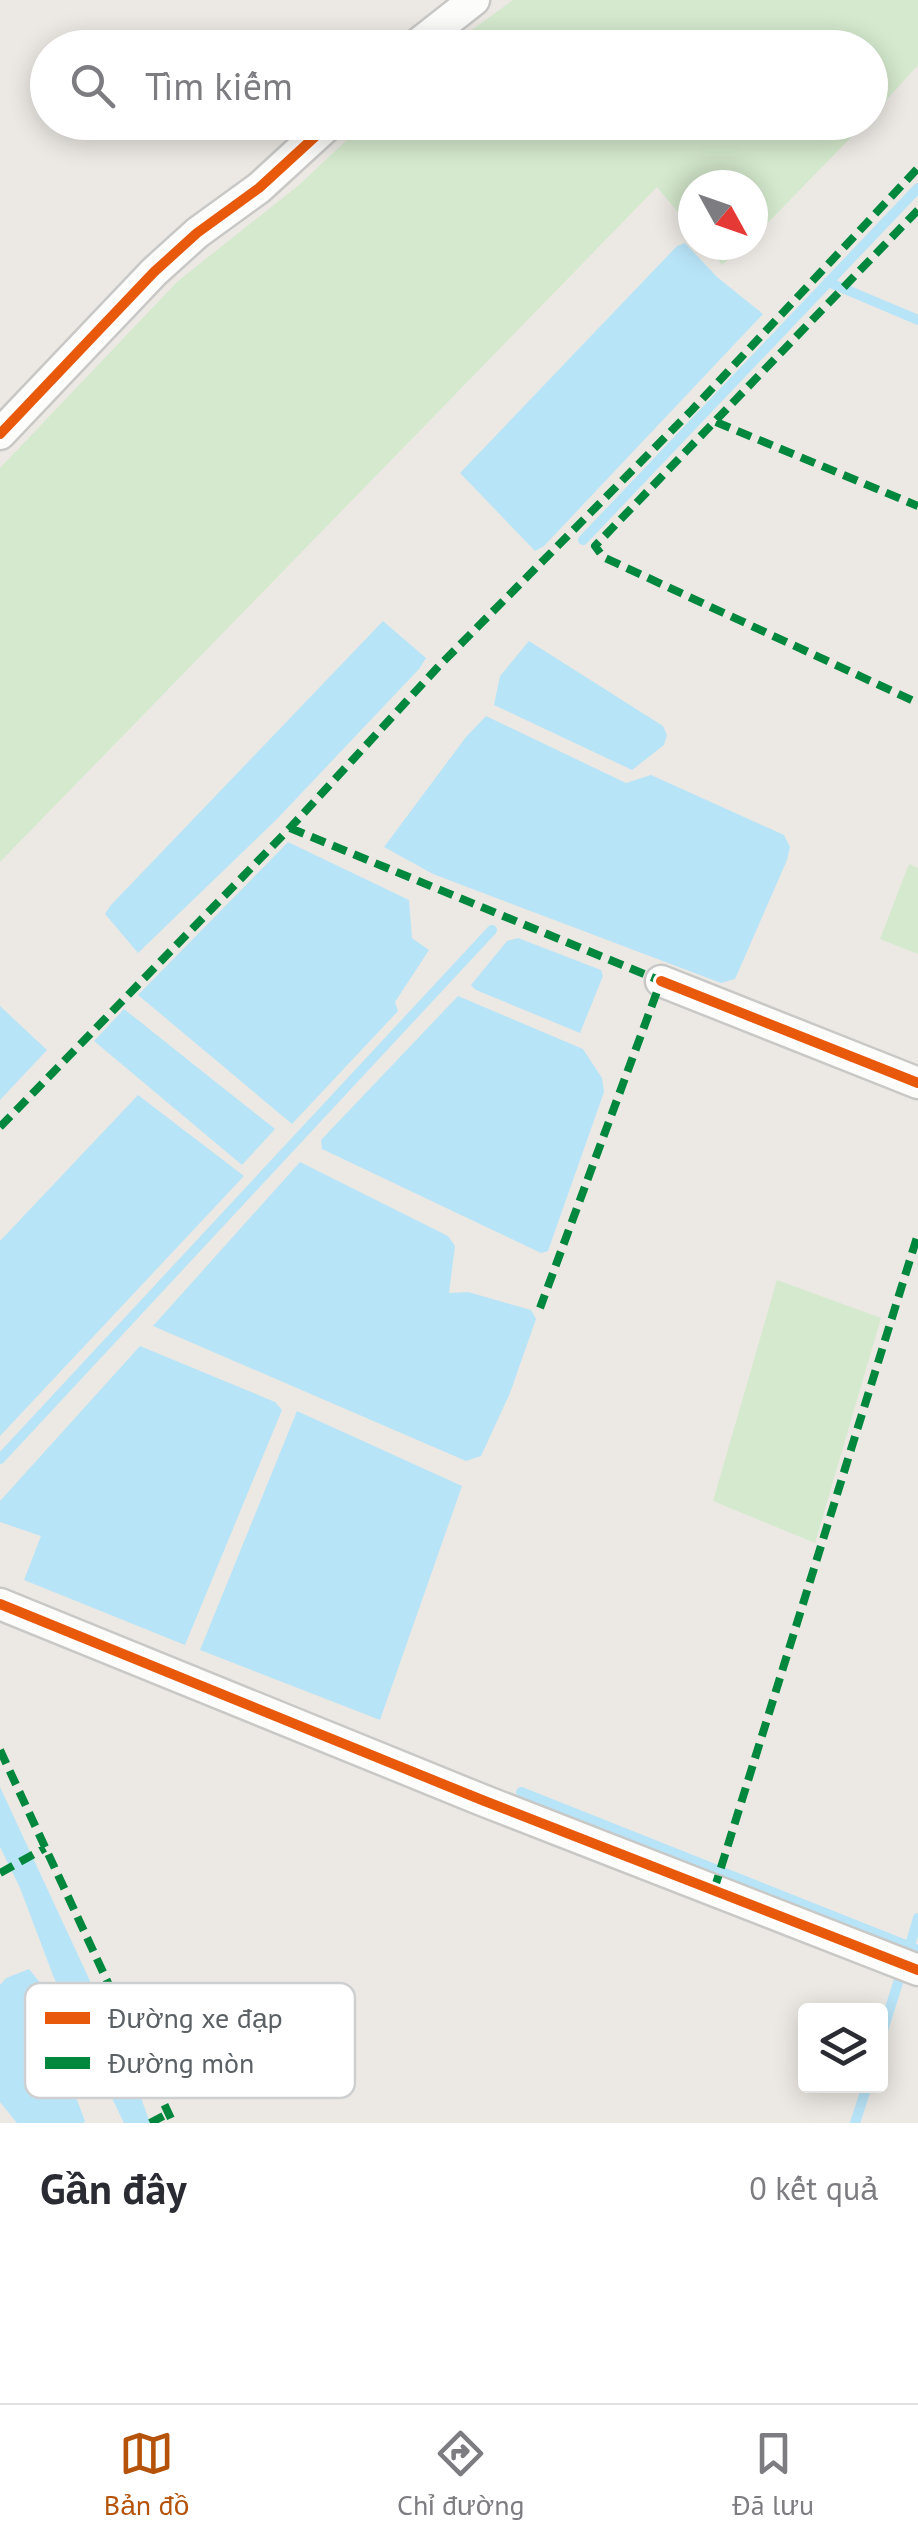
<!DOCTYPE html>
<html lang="vi">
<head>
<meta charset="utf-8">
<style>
	:root { --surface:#fff; --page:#f7f7f7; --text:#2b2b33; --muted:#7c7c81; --line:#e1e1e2; --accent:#b45309 }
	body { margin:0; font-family:"PT Sans",sans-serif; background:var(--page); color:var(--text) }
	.controls { position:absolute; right:30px; bottom:30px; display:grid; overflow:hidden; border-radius:10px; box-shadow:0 5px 25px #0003 }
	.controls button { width:90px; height:90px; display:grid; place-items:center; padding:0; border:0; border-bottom:2px solid var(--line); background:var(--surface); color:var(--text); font:50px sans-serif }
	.compass { position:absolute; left:678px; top:170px; width:90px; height:90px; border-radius:50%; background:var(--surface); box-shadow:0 5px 25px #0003; rotate:130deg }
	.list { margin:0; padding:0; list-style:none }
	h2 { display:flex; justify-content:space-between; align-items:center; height:130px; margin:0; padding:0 40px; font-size:42px }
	h2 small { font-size:32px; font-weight:400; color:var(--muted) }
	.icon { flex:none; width:55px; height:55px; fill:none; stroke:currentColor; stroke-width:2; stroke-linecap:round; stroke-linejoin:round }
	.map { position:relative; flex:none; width:918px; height:2123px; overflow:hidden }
	.search { position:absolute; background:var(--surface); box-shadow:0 5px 25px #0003; left:30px; right:30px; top:30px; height:110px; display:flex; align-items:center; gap:25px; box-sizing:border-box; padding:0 35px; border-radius:55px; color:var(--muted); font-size:38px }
	.sheet { height:280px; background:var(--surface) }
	nav { display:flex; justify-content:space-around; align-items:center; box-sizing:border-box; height:140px; border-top:2px solid var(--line); background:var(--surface); font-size:28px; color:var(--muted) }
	nav a { display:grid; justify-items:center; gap:5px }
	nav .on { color:var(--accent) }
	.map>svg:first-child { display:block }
</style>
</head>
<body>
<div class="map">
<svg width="918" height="2123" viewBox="0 0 918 2123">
	<rect width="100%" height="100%" fill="#ece9e4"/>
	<path fill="#d4e9cd" d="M513,0H918V65L871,117L870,48L448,47Z
		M366,122L865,123L753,238V185H693V230L657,187L0,862V468L178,281L299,185Z
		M706,245H746L722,265Z
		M909,864L918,868V954L880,939Z
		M777,1280L881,1318L815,1543L713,1501Z"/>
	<path fill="#b8e4f7" d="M685,243L717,277L763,314L544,546L535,551L460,473L677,246Z
		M383,621L426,658L419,669L277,819L138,953L105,914L110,906Z
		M529,641L663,726L667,735L664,745L632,770L494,705L500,676Z
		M486,716L626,783L651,775L784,835L790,847L787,860L735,979L721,983L433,874L384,847L466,737Z
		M288,842L409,900L412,938L429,950L395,1002L398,1011L292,1124L138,995Z
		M518,938L601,970L603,976L580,1033L476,990L471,985L507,941Z
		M458,996L583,1049L602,1078L604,1092L548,1251L541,1253L322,1149L321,1140Z
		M0,1006L47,1050L0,1100Z
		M124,1009L275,1129L242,1165L94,1041Z
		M138,1095L244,1176L0,1436V1241Z
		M300,1162L448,1236L455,1246L449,1293L468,1292L531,1310L536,1319L510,1393L481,1456L466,1461L153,1326Z
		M140,1346L275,1402L282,1410L185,1645L24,1580L41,1536L0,1522V1501Z
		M297,1411L462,1486L380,1720L200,1650Z
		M0,1787L130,2067L150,2123H124L54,1978L20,1888L0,1847Z
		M29,1969L41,1984L70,2052L68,2076L85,2121L83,2123H17L0,2102V1985L6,1978Z"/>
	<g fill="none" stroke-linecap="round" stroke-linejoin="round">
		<path stroke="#b8e4f7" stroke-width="10" d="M828,282L918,320
			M583,540L918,188
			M0,1459L492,930
			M521,1792L918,1950
			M909,1949L918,1918
			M880,2040L902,1970
			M855,2123L867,2086"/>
		<defs>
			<path id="street" d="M413,48L474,0
				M0,434L154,272L197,233L259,188L331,122
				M661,981L918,1083
				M0,1604L482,1800L918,1970"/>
		</defs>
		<use href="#street" stroke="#c8c8c7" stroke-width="35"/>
		<use href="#street" stroke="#fcfcfb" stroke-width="30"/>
		<path stroke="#00873e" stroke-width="8" stroke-dasharray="15 8" stroke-linecap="butt" d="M918,210L595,546L603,557L918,703
			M716,422L918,506
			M290,828L661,981L540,1308
			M0,1127L290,828L438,667L692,410L918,168
			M0,1750L173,2123
			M0,1873L45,1848
			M714,1890L918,1234
			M150,2123L169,2113"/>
		<defs>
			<path id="cycleway" d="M0,434L154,272L197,233L259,188L331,122
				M661,981L918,1083
				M0,1604L482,1800L918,1970"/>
		</defs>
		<use href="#cycleway" stroke="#fff" stroke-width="16"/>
		<use href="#cycleway" stroke="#e8590c" stroke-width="10"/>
	</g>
	<rect x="25" y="1983" width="330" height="115" rx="15" fill="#fff" stroke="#cecfd0" stroke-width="2.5"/>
	<rect x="45" y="2012" width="45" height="12" fill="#e8590c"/>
	<rect x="45" y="2057" width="45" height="12" fill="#00873e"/>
	<g font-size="28" fill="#5a6064">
		<text x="108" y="2028">Đường xe đạp</text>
		<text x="108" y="2073">Đường mòn</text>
	</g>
</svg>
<div class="controls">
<button><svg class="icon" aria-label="layers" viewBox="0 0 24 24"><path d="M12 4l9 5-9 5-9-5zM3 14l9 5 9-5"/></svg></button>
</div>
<svg class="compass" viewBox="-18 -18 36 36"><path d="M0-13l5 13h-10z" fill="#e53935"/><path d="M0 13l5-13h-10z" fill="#7c7c81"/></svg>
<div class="search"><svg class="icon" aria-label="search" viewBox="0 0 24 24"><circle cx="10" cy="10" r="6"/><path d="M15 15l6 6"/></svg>Tìm kiếm</div>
</div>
<section class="sheet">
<h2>Gần đây<small>0 kết quả</small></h2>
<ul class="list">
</ul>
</section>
<nav>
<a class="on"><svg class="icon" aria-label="map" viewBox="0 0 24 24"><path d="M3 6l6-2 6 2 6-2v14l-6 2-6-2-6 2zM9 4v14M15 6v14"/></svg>Bản đồ</a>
<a><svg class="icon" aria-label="directions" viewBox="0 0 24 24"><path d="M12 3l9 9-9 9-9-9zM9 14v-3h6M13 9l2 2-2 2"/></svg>Chỉ đường</a>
<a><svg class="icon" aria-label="saved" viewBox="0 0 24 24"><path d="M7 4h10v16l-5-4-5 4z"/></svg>Đã lưu</a>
</nav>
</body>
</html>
